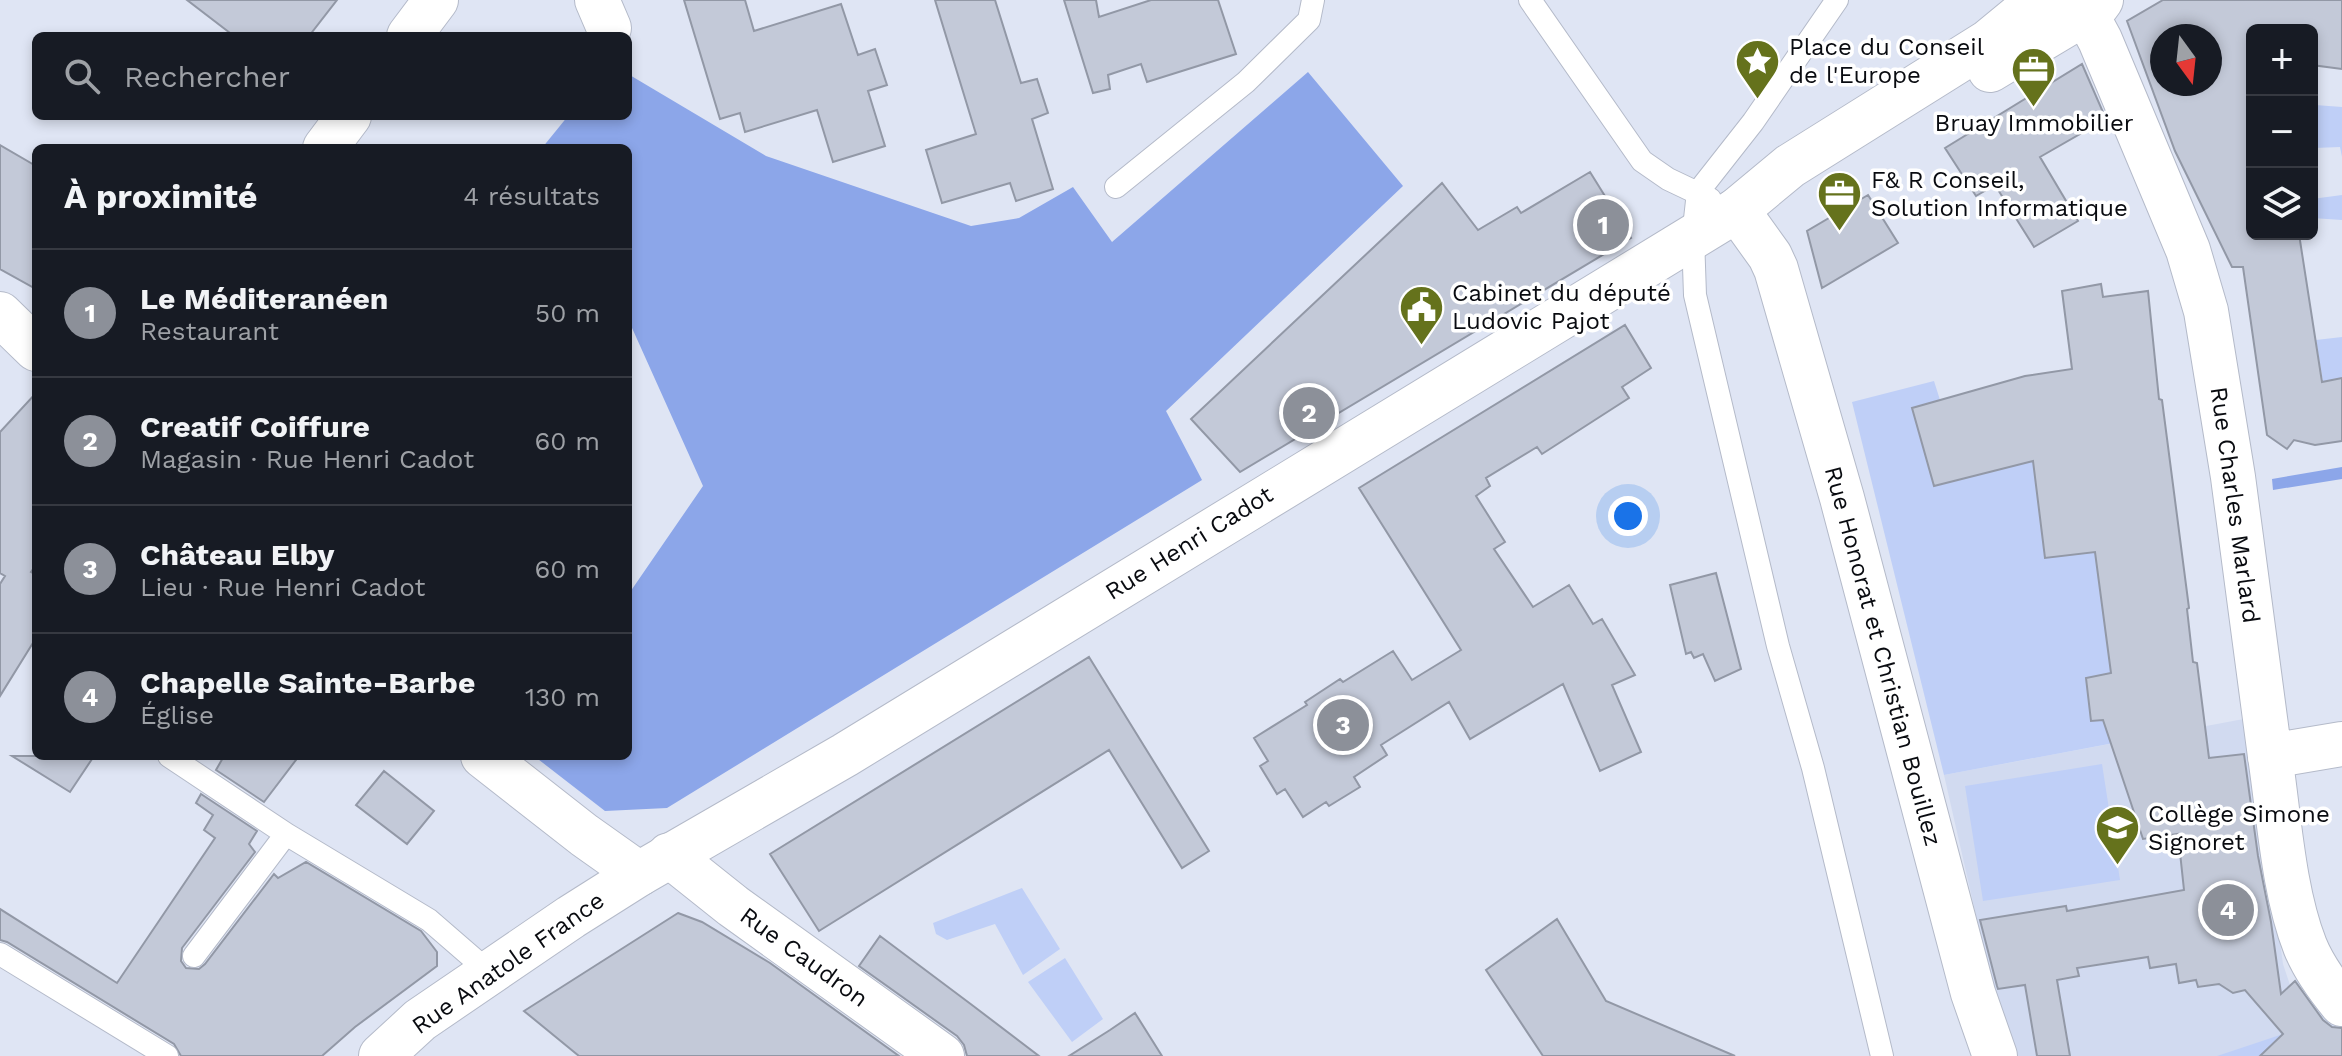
<!DOCTYPE html>
<html lang="fr">
<head>
<meta charset="utf-8">
<style>
	:root { --surface:#171b24; --page:#20242c; --text:#f1f3f6; --muted:#9ea1a6; --line:#363941; --accent:#8c9099 }
	body { margin:0; font-family:"Work Sans",sans-serif; background:var(--page); color:var(--text) }
	.controls { position:absolute; right:24px; top:24px; display:grid; overflow:hidden; border-radius:12px; box-shadow:0 4px 12px #0003 }
	.controls button { width:72px; height:72px; display:grid; place-items:center; padding:0; border:0; border-bottom:2px solid var(--line); background:var(--surface); color:var(--text); font:40px sans-serif }
	.compass { position:absolute; left:2150px; top:24px; width:72px; height:72px; border-radius:50%; background:var(--surface); box-shadow:0 4px 12px #0003; rotate:165deg }
	.you { position:absolute; left:1628px; top:516px; width:28px; height:28px; margin:-20px; border:6px solid #fff; border-radius:50%; background:#1a73e8; box-shadow:0 0 0 12px #1a73e833 }
	.badge { display:grid; place-items:center; width:52px; height:52px; border-radius:50%; background:var(--accent); color:#fff; font-size:26px; font-weight:700 }
	.pin { position:absolute; translate:-50% -50%; border:4px solid #fff; box-shadow:0 2px 8px #0006 }
	.list { margin:0; padding:0; list-style:none }
	h2 { display:flex; justify-content:space-between; align-items:center; height:104px; margin:0; padding:0 32px; font-size:34px }
	h2 small { font-size:26px; font-weight:400; color:var(--muted) }
	.list li { display:grid; grid-template-columns:52px 1fr auto; gap:24px; align-items:center; box-sizing:border-box; height:128px; padding:0 32px; border-top:2px solid var(--line) }
	.list b { display:block; font-size:30px; white-space:nowrap }
	.list p { margin:0; font-size:26px; white-space:nowrap; color:var(--muted) }
	.list em { font-size:26px; font-style:normal; color:var(--muted) }
	.icon { flex:none; width:44px; height:44px; fill:none; stroke:currentColor; stroke-width:2; stroke-linecap:round; stroke-linejoin:round }
	.map { position:relative; flex:none; width:2342px; height:1056px; overflow:hidden }
	.search { position:absolute; background:var(--surface); box-shadow:0 4px 12px #0003; left:32px; top:32px; width:600px; height:88px; display:flex; align-items:center; gap:20px; box-sizing:border-box; padding:0 28px; border-radius:12px; color:var(--muted); font-size:30px }
	.panel { position:absolute; background:var(--surface); box-shadow:0 4px 12px #0003; left:32px; top:144px; width:600px; height:616px; border-radius:12px }
	.map>svg:first-child { display:block }
</style>
</head>
<body>
<div class="map">
<svg width="2342" height="1056" viewBox="0 0 2342 1056">
	<rect width="100%" height="100%" fill="#dfe5f4"/>
	<path fill="#d1daf0" d="M2249,718L2283,964L2290,985L2300,976L2342,1022V1056H2018L1993,990L1944,775Z"/>
	<path fill="#bfcff7" d="M2315,105L2342,107V157L2340,147L2314,148Z
		M2342,195V220L2312,218V199Z
		M2342,337V378L2323,382L2316,340Z
		M1934,381L1940,400L1912,408L1934,486L2036,460L2035,475L2045,558L2111,549L2099,581L2111,673L2086,678L2091,721L2202,706L2204,726L1944,775L1852,402Z
		M2102,764L2120,880L1983,901L1965,786Z
		M1022,888L1060,949L1023,975L995,924L947,940L936,934L933,923Z
		M1065,958L1103,1019L1072,1042L1028,982Z
		M2283,1034L2260,1056H2217Z"/>
	<path fill="#8ca6e9" d="M1308,72L1403,186L1166,411L1202,480L667,808L605,811L534,756H628V595L703,486L628,319V148H542L568,116H628V74L766,156L971,226L1019,218L1073,187L1112,242Z
		M2342,467V479L2273,490L2272,479Z"/>
	<path fill="#c3c9d8" stroke="#9298a6" stroke-width="2" fill-rule="evenodd" d="M187,0H337L309,36H234Z
		M684,0H745L754,31L841,4L858,55L875,49L887,85L868,91L885,146L833,162L817,110L745,132L740,113L720,119Z
		M935,0H995L1021,83L1037,79L1048,113L1032,119L1053,189L1016,201L1010,183L942,203L926,150L976,134Z
		M1064,0H1096L1099,17L1151,0H1218L1236,54L1147,82L1141,64L1108,75L1110,89L1093,93Z
		M2163,0H2342V69L2312,65V30H2252V234H2299L2322,382L2342,378V441L2315,445L2294,440L2287,449L2267,435L2243,267H2232L2175,151L2127,21ZM2162,36H2210V84H2162Z
		M2082,64L2106,119L2040,157L2078,221L2034,247L1995,185L1976,196L1945,148Z
		M0,145L36,166V289L0,269Z
		M1590,172L1631,238L1240,472L1191,419L1442,183L1478,230L1517,207L1521,213Z
		M1868,195L1898,243L1822,288L1807,231Z
		M2101,284L2103,297L2148,291L2159,399L2162,400L2189,608L2187,609L2193,662L2197,663L2209,758L2244,754L2258,856L2271,922L2281,994L2295,981L2323,1020L2332,1027L2342,1028V1056H2260L2283,1034L2245,990L2233,993L2219,984L2198,987L2196,980L2179,983L2176,964L2150,968L2148,957L2077,968L2079,976L2057,980L2070,1056H2037L2025,985L1998,989L1997,986L1980,920L2066,906L2067,911L2184,890L2178,834L2143,839L2103,720L2091,721L2086,678L2111,673L2095,552L2045,558L2033,461L1934,486L1912,408L2025,376L2072,369L2062,291Z
		M1625,325L1651,368L1622,387L1629,398L1542,454L1537,447L1486,478L1490,486L1476,496L1505,542L1494,549L1533,607L1569,585L1593,624L1602,619L1635,675L1612,685L1641,752L1600,771L1563,684L1470,739L1449,702L1381,745L1387,755L1354,777L1360,787L1329,806L1326,802L1303,817L1285,789L1277,794L1260,766L1268,761L1254,738L1307,705L1305,702L1340,679L1343,682L1393,651L1412,680L1461,650L1359,488Z
		M36,393V565L31,572L36,575V638L0,696V584L5,576L0,573V432Z
		M1716,573L1741,669L1715,681L1703,654L1694,658L1691,652L1686,654L1670,585Z
		M1089,657L1209,851L1182,868L1109,750L819,931L770,854Z
		M12,756H94L70,792Z
		M224,756H299L264,802L216,770Z
		M384,771L434,811L407,844L356,805Z
		M201,794L257,831L249,844L255,852L182,948L181,961L186,968L199,969L205,964L274,874L278,878L306,862L421,931L437,952V966L355,1027L322,1056H181L174,1044L7,942L0,940V909L117,983L215,838L204,830L213,815L196,803Z
		M678,913L702,922L770,963L899,1056H579L524,1011Z
		M1557,919L1606,1001L1735,1056H1543L1486,970Z
		M880,936L972,1005L1039,1056H967L964,1045L957,1036L859,966Z
		M1135,1013L1162,1056H1069L1110,1030Z"/>
	<g fill="none" stroke-linecap="round" stroke-linejoin="round">
		<defs>
			<path id="service" d="M1530,0L1642,161L1668,179L1710,199
				M1837,0L1753,122L1698,192L1693,237L1695,295L1778,646L1813,768L1882,1056
				M1116,187L1246,82L1309,20L1313,0
				M169,756L286,834L429,920L489,972
				M0,954L167,1056
				M194,956L286,834"/>
			<path id="minor" d="M597,0L609,28
				M409,36L436,0
				M325,148L349,116
				M1737,210L1770,256L1776,269L1842,498L1973,993L1995,1056
				M2270,756C2279,815 2283,890 2305,946C2313,966 2328,987 2342,1004
				M669,855L733,906L942,1056"/>
			<path id="tertiary" d="M2087,16L2100,40L2188,250L2206,311L2233,477L2270,756L2342,744
				M0,314L36,349
				M483,756L584,835L639,874"/>
			<path id="secondary" d="M2045,14C2066,27 2087,21 2101,0
				M1990,70L2072,21
				M381,1056L420,1020L571,917L639,874L845,755L1737,210L1790,166L1988,42L2022,14L2029,0"/>
		</defs>
		<use href="#service" stroke="#b4bac9" stroke-width="24"/>
		<use href="#minor" stroke="#b4bac9" stroke-width="46"/>
		<use href="#tertiary" stroke="#b4bac9" stroke-width="46"/>
		<use href="#secondary" stroke="#b4bac9" stroke-width="46"/>
		<use href="#service" stroke="#fff" stroke-width="22"/>
		<use href="#minor" stroke="#fff" stroke-width="44"/>
		<use href="#tertiary" stroke="#fff" stroke-width="44"/>
		<use href="#secondary" stroke="#fff" stroke-width="44"/>
	</g>
	<defs>
		<symbol id="sight-pin" viewBox="-11 -11 22 30"><path d="M0 17L-7.5 6A9.5 9.5 0 1 1 7.5 6Z" fill="#65721c" stroke="#fff"/><path d="M0-6L1.8-2.2L6-1.7L2.9 1.2L3.7 5.4L0 3.3L-3.7 5.4L-2.9 1.2L-6-1.7L-1.8-2.2Z" fill="#fff"/></symbol>
		<symbol id="office-pin" viewBox="-11 -11 22 30"><path d="M0 17L-7.5 6A9.5 9.5 0 1 1 7.5 6Z" fill="#65721c" stroke="#fff"/><path d="M-6-3h4V-5.5h4V-3h4V5H-6ZM-1-4.5V-3h2v-1.5ZM-6 0V1H6V0Z" fill="#fff"/></symbol>
		<symbol id="civic-pin" viewBox="-11 -11 22 30"><path d="M0 17L-7.5 6A9.5 9.5 0 1 1 7.5 6Z" fill="#65721c" stroke="#fff"/><path d="M-.6-6.5H3V-4.5H.6V-3L4-1V1h2V6H-6V1h2V-1L-.6-3ZM-1.2 2.5V6h2.4V2.5Z" fill="#fff"/></symbol>
		<symbol id="school-pin" viewBox="-11 -11 22 30"><path d="M0 17L-7.5 6A9.5 9.5 0 1 1 7.5 6Z" fill="#65721c" stroke="#fff"/><path d="M0-5L7-2L0 1L-7-2ZM-4 1L0 2.5L4 1V4Q0 6-4 4Z" fill="#fff"/></symbol>
	</defs>
	<g fill-rule="evenodd">
		<use href="#sight-pin" x="1732" y="36" width="51" height="69"/>
		<use href="#office-pin" x="2008" y="44" width="51" height="69"/>
		<use href="#office-pin" x="1814" y="168" width="51" height="69"/>
		<use href="#civic-pin" x="1396" y="282" width="51" height="69"/>
		<use href="#school-pin" x="2092" y="802" width="51" height="69"/>
	</g>
	<g text-anchor="middle" stroke-width="7" stroke-linejoin="round" paint-order="stroke">
		<g font-size="24" fill="#090b10" stroke="#fff" text-anchor="start">
			<text x="1789" y="55">Place du Conseil<tspan x="1789" dy="28">de l'Europe</tspan></text>
			<text x="2034" y="131" text-anchor="middle">Bruay Immobilier</text>
			<text x="1871" y="188">F&amp; R Conseil,<tspan x="1871" dy="28">Solution Informatique</tspan></text>
			<text x="1452" y="301">Cabinet du député<tspan x="1452" dy="28">Ludovic Pajot</tspan></text>
			<text x="2148" y="822">Collège Simone<tspan x="2148" dy="28">Signoret</tspan></text>
		</g>
		<g font-size="24" fill="#090b10" stroke="#fff">
			<text transform="translate(2235 505) rotate(82)" y="8">Rue Charles Marlard</text>
			<text transform="translate(1189 543) rotate(-32)" y="8">Rue Henri Cadot</text>
			<text transform="translate(1883 656) rotate(75)" y="8">Rue Honorat et Christian Bouillez</text>
			<text transform="translate(804 957) rotate(36)" y="8">Rue Caudron</text>
			<text transform="translate(508 963) rotate(-35)" y="8">Rue Anatole France</text>
		</g>
	</g>
</svg>
<div class="controls">
<button>+</button>
<button>−</button>
<button><svg class="icon" aria-label="layers" viewBox="0 0 24 24"><path d="M12 4l9 5-9 5-9-5zM3 14l9 5 9-5"/></svg></button>
</div>
<svg class="compass" viewBox="-18 -18 36 36"><path d="M0-13l5 13h-10z" fill="#e53935"/><path d="M0 13l5-13h-10z" fill="#9ea1a6"/></svg>
<div class="you"></div>
<div class="pin badge" style="left:1603px;top:225px">1</div>
<div class="pin badge" style="left:1309px;top:413px">2</div>
<div class="pin badge" style="left:1343px;top:725px">3</div>
<div class="pin badge" style="left:2228px;top:910px">4</div>
<div class="search"><svg class="icon" aria-label="search" viewBox="0 0 24 24"><circle cx="10" cy="10" r="6"/><path d="M15 15l6 6"/></svg>Rechercher</div>
<section class="panel">
<h2>À proximité<small>4 résultats</small></h2>
<ul class="list">
<li><span class="badge">1</span><div><b>Le Méditeranéen</b><p>Restaurant</p></div><em>50 m</em></li>
<li><span class="badge">2</span><div><b>Creatif Coiffure</b><p>Magasin · Rue Henri Cadot</p></div><em>60 m</em></li>
<li><span class="badge">3</span><div><b>Château Elby</b><p>Lieu · Rue Henri Cadot</p></div><em>60 m</em></li>
<li><span class="badge">4</span><div><b>Chapelle Sainte-Barbe</b><p>Église</p></div><em>130 m</em></li>
</ul>
</section>
</div>
</body>
</html>
